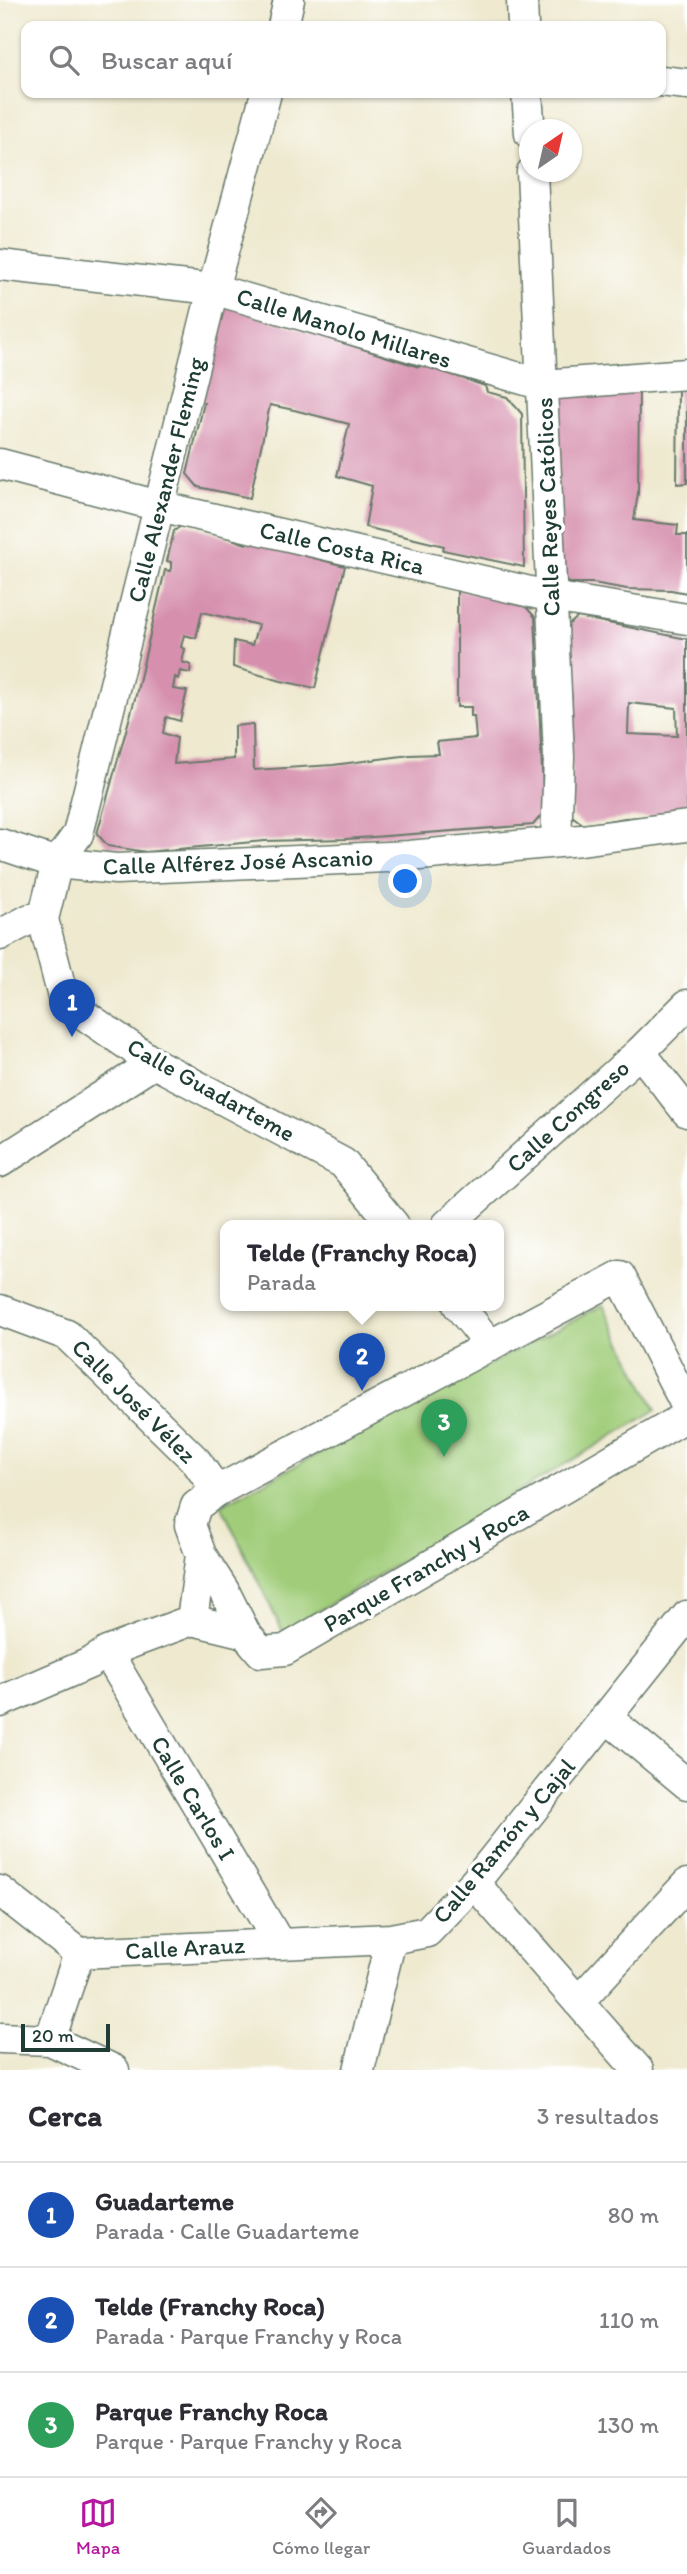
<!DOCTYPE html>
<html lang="es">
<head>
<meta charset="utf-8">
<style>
	:root { --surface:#fff; --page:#f7f7f7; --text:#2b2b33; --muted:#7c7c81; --line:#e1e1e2; --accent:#b5179e }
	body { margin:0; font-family:Itim,sans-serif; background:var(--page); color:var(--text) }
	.compass { position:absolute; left:519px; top:119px; width:63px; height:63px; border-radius:50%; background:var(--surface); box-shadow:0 2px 5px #0004; rotate:34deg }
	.scale { position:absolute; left:21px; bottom:18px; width:89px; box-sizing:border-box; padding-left:7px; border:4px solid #1f3d34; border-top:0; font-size:19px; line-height:24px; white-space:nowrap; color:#1f3d34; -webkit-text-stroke:5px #fff; paint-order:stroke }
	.you { position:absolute; left:406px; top:882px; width:24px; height:24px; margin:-18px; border:5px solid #fff; border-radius:50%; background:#1a73e8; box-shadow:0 0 0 10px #1a73e833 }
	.badge { display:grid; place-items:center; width:46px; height:46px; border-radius:50%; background:var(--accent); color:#fff; font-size:23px; font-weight:700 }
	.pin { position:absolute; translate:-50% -58px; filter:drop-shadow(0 2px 4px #0008) }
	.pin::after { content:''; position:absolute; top:37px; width:24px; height:21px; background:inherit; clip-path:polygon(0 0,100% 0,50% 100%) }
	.popup { position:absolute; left:220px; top:1220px; width:284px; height:91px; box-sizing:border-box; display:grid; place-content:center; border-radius:14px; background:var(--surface); filter:drop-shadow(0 2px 5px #0005); font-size:23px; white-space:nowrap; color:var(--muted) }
	.popup b { font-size:26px; color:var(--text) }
	.popup::after { content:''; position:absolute; left:50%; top:100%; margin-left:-14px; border:14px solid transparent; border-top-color:var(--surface) }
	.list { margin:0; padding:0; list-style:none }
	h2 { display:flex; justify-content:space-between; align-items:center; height:91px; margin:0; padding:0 28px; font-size:30px }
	h2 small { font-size:23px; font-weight:400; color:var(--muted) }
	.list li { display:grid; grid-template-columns:46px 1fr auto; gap:21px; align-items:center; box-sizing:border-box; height:105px; padding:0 28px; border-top:2px solid var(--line) }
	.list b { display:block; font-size:26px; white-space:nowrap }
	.list p { margin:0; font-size:23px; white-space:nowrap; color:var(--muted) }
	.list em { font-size:23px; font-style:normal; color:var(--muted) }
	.icon { flex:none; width:38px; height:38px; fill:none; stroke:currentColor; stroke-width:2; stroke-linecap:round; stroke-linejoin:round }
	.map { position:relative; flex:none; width:687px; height:2070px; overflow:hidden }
	.search { position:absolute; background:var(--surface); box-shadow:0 2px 5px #0004; left:21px; right:21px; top:21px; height:77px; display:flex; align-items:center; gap:18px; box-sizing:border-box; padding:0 24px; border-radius:14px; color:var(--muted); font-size:26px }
	.sheet { height:406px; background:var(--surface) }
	nav { display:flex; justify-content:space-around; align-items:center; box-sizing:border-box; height:98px; border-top:2px solid var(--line); background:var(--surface); font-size:19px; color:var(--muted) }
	nav a { display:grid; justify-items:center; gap:4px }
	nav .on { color:var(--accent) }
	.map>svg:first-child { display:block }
</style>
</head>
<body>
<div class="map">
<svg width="687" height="2070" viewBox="0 0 687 2070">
	<rect width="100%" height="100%" fill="#fff"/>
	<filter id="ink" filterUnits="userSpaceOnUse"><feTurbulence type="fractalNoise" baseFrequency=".0143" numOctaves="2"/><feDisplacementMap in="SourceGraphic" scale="14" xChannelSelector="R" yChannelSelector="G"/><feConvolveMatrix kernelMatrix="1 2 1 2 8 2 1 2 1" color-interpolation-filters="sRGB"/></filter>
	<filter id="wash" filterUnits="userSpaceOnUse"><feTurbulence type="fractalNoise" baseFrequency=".00686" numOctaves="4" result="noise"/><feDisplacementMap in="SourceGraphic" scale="28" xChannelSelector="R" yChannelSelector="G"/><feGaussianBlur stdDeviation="1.57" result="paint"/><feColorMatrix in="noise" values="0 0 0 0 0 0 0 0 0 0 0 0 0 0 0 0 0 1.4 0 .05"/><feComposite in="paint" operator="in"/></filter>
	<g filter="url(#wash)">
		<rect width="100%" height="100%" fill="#eee9cf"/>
		<path fill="#a1cd7a" stroke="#608557" stroke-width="2" d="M603,1305L656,1410L283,1632L221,1505Z"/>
		<g id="blocks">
			<path fill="#d690ad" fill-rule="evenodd" d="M228,306L419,367L420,364L485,386L487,392L507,397L522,414L524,567L443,550L444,546L365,527L372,486L337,476L349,424L294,410L270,405L250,498L198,487L187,474L204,403L199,402L217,313Z
				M545,387L639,390L638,493L634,520L678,525L677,535H687V593L671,590L627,589L593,583H568L558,574Z
				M687,387V483L677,484L678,388Z
				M185,523L246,544L247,541L345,566L315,688L281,681L233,667L234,641L252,645L258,625L202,612L196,638L184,635L181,647L185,649L182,662L191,665L190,673L180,671L178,679L175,677L173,689L187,691L180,721L166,717L163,733L177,738L174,764L234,759V726L253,724L254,770L333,765L410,755L439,754L437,742L476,738L474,716H471V707H457V589L524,605L535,617L544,812L533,825L346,839L264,841L146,852L108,846L97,834L136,695L165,570L170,571L171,568V562L167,561L174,531Z
				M578,617L687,639V815L625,818L584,825L572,816L571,742L567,702L572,699L562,630ZM629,703L676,708L677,736L628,734Z"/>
		</g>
	</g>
	<g filter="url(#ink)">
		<use href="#blocks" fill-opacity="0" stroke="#67796a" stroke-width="2"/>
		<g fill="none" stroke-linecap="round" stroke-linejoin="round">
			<defs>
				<path id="street" d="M522,0L523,26
					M283,26L289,0
					M661,81L687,84
					M266,93L213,289L78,834L57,863L43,919L64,1001L154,1063L343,1163L394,1225
					M527,93L530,134
					M532,172L559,757L556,842
					M0,265L213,289L543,385L687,374
					M0,464L159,506L552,597L687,619
					M0,844L57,863L116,869L409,856L581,840L687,826
					M0,935L30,919H43
					M640,1052L687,1112
					M0,1162L154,1063
					M447,1225L640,1052L687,1005
					M458,1305L491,1346
					M0,1310L67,1335L196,1461L217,1491
					M687,1407L620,1276L217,1491L196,1506L190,1525L201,1555L224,1591L245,1633L261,1652L285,1650L687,1416
					M192,1620L201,1555
					M107,1652L279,1943
					M0,1702L90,1663L107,1652L192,1620L245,1633
					M606,1717L687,1784
					M474,1883L638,2070
					M0,1891L79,1953L391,1939L427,1932L474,1883L687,1616
					M79,1953L50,2040L114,2070
					M578,2002L687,1884
					M0,2038L50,2040
					M359,2070L391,1939"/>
			</defs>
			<use href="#street" stroke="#67796a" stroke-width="33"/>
			<use href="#street" stroke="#fff" stroke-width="30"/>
		</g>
	</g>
	<g text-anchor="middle" stroke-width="7" stroke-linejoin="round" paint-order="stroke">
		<g font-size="24" fill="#1f3d34" stroke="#fff">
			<text transform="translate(344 328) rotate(17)" y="8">Calle Manolo Millares</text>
			<text transform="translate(166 480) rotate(-76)" y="8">Calle Alexander Fleming</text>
			<text transform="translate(548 507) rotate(-92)" y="8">Calle Reyes Católicos</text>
			<text transform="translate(342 548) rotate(13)" y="8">Calle Costa Rica</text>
			<text transform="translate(238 862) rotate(-2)" y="8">Calle Alférez José Ascanio</text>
			<text transform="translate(211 1090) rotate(29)" y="8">Calle Guadarteme</text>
			<text transform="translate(568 1116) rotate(-42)" y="8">Calle Congreso</text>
			<text transform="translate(134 1401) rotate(45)" y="8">Calle José Vélez</text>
			<text transform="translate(426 1568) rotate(-30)" y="8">Parque Franchy y Roca</text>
			<text transform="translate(193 1798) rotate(59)" y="8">Calle Carlos I</text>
			<text transform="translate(504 1841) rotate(-50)" y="8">Calle Ramón y Cajal</text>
			<text transform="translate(185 1948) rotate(-3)" y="8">Calle Arauz</text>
		</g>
	</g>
</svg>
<svg class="compass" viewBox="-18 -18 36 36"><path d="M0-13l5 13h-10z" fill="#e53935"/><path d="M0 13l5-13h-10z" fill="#7c7c81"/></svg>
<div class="scale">20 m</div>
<div class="you"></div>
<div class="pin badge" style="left:72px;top:1037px;background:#1a4fb4">1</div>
<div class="pin badge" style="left:362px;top:1391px;background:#1a4fb4">2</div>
<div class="popup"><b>Telde (Franchy Roca)</b>Parada</div>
<div class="pin badge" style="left:444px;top:1457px;background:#2e9e5b">3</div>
<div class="search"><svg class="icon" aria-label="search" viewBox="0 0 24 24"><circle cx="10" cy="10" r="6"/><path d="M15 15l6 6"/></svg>Buscar aquí</div>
</div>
<section class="sheet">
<h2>Cerca<small>3 resultados</small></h2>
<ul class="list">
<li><span class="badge" style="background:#1a4fb4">1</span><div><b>Guadarteme</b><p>Parada · Calle Guadarteme</p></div><em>80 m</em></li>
<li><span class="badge" style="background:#1a4fb4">2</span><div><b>Telde (Franchy Roca)</b><p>Parada · Parque Franchy y Roca</p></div><em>110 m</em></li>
<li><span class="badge" style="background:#2e9e5b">3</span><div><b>Parque Franchy Roca</b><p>Parque · Parque Franchy y Roca</p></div><em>130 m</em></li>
</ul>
</section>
<nav>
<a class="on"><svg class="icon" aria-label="map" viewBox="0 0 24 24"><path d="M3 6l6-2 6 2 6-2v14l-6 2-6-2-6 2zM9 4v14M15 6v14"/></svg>Mapa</a>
<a><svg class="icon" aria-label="directions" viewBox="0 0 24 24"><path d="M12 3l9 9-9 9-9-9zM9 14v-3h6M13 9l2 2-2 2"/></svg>Cómo llegar</a>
<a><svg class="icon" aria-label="saved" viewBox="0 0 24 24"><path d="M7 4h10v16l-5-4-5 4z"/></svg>Guardados</a>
</nav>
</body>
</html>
